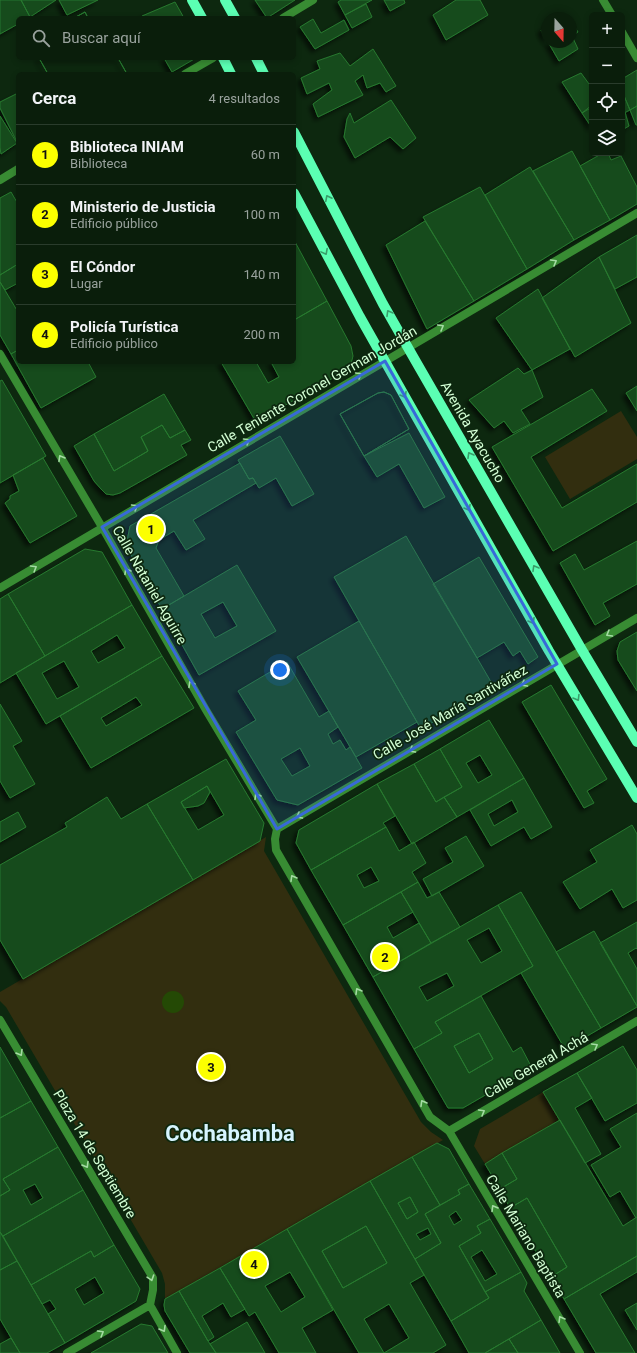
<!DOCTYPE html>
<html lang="es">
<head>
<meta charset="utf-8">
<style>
	:root { --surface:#0a1e0b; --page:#132714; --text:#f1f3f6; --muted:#99a29d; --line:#2a3c2c; --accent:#fcff00 }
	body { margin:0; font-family:Roboto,sans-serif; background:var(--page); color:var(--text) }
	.controls { position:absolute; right:12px; top:12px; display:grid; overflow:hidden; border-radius:6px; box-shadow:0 2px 6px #0003 }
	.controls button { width:36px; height:36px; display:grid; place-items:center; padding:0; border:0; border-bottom:1px solid var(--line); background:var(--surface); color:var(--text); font:20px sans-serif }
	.compass { position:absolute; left:541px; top:12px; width:36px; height:36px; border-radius:50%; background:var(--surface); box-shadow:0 2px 6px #0003; rotate:160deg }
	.you { position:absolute; left:280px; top:670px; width:14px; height:14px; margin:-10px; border:3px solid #fff; border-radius:50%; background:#1a73e8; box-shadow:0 0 0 6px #1a73e833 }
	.badge { display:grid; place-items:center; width:26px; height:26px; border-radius:50%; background:var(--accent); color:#111; font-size:13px; font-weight:700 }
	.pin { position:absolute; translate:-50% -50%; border:2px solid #fff; box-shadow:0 1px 4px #0006 }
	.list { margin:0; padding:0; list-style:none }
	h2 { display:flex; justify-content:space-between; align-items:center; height:52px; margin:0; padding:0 16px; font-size:17px }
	h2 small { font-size:13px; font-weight:400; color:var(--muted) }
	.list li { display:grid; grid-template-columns:26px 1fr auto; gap:12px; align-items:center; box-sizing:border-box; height:60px; padding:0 16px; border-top:1px solid var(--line) }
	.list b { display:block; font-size:15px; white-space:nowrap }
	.list p { margin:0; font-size:13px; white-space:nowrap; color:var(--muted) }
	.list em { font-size:13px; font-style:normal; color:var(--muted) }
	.icon { flex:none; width:22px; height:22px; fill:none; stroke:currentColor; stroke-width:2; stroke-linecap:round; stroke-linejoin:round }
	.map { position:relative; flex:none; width:637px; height:1353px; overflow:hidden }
	.search { position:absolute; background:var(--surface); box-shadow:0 2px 6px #0003; left:16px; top:16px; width:280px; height:44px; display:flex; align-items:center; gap:10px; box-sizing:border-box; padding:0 14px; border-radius:6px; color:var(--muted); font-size:15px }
	.panel { position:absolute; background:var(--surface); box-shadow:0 2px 6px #0003; left:16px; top:72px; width:280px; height:292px; border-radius:6px }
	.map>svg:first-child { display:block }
</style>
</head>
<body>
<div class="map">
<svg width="637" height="1353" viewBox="0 0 637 1353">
	<defs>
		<filter id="shadow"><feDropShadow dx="-3.5" dy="3.5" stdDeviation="2" flood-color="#0009"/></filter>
	</defs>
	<rect width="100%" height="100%" fill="#0d280f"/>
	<path fill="#322e0f" d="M621,411L637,437V459L570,499L545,457Z
		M266,837L264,851L421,1122L431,1132L443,1140L165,1299V1284L162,1273L6,1007L0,1001V992Z
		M543,1092L560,1120L485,1164L474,1146L480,1129Z"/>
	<path fill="#244905" d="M162 1002a11 11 0 1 1 22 0a11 11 0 1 1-22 0Z"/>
	<path fill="#174b1d" stroke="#27792f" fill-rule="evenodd" filter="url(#shadow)" d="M0,0H21L30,17L18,18V24L0,34Z
		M21,0H56L30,17Z
		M59,0H98L67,15Z
		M255,0H295L267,18Z
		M341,0H372L345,15L338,2Z
		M384,0H404L405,3L390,11Z
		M456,0H480L488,15L446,40L433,15Z
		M175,2L184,18H143L142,16Z
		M366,4L372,17L352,28L345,15Z
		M85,12L88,18H74Z
		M85,12L88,18H74Z
		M313,19L321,33L344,20L349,30L315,49L300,27Z
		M571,21L578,32L572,36L578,49L559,61L548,42H571Z
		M547,26V41L541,30Z
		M373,49L396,86L386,92L380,83L367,88L363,75L355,81L363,95L318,117L313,104L332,90L329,83L307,94L301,78L320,69L317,61L340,53L350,66Z
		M39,58H118L127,74H48Z
		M39,58H118L127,74H48Z
		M164,58H196L172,72Z
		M637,70V106L630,110L622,91V79Z
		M581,73L592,88V105L582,113L562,82Z
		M622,91L630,110L622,114Z
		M18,93V144L0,108V102Z
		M391,100L416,138L403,149L390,137L355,158L344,137L347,119L350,113L354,123Z
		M637,106V125H636L630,110Z
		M592,107V128L582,113Z
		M625,112L629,126L622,130V114Z
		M0,116L17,143L1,154L0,148Z
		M572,151L610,220L574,240L533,171Z
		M603,153H608L611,160L621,156L637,187V204L610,220L580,166Z
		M530,167L574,240L527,269L485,195Z
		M480,187L527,269L474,301L423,217Z
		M11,192L18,204V264L0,275V198Z
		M425,221L474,301L427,329L386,245Z
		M637,235V277L615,289L599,257Z
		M294,240L327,301L296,319L294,316Z
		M599,257L631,323L575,357L542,298Z
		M18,264V283L5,290L0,282V275Z
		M0,282L18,312V350L11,354L0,335Z
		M538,289L570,349L532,370L496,318Z
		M327,301L351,346L353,356L351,364L346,370L338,375L256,422L221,362H256L268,383L279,377L271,362H294V320Z
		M18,350V362H88L96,377L41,408L11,354Z
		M518,368L524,374L532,370L543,397L521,410L530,424L513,433L504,421L494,428L469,400Z
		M2,380L46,456L0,483V381Z
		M637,386V411L626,393Z
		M592,389L607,411L531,457L562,508L637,464V502L553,551L492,447Z
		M384,392L391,395L409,429L364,456L340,414L378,393Z
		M384,392L391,395L409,429L364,456L340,414L378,393Z
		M164,394L185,430L170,438L162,425L141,437L148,451L114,471L94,434Z
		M162,425L170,438L185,430L191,440L181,445L187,455L120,493L113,495L106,494L101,489L94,481L74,446L94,434L114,471L148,451L141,437Z
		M409,433L445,497L424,508L399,464L377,477L364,456Z
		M280,436L314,494L292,506L276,478L259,488L253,478L249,479L238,460Z
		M43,458L77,516L30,543L5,503L10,499V496L19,491L13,475Z
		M240,463L249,479L253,478L256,483L193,520L205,539L186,550L174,531L159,540L156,548L184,596L162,609L126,546L130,526Z
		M406,536L494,687L421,729L334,577Z
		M637,541V584L603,603L610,616L595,625L560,563L575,554L584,570Z
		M85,549L102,552L132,605L45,656L8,594Z
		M479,557L538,657L528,664L520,651L513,656L504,642L477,658L433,584Z
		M237,565L276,631L199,675L162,609ZM223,602L237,626L215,638L201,614Z
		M8,594L45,656L0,683V599Z
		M132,605L162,656L46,724L16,673ZM117,635L125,648L98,663L91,651ZM64,661L79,687L57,699L42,673Z
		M359,621L417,722L356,757L297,657Z
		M637,632V691L618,660L617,651L620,642Z
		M162,656L194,708L91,768L60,716ZM136,697L142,705L106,726L101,718Z
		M287,662L319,717L329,711L338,727L328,734L333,744L340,740L346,750L350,747L362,768L298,805L277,800L236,732L256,720L238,691ZM300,748L310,766L292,776L281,759Z
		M551,685L607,779L587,791L594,803L584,808L522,702Z
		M0,704L22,741L13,746L35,784L10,798L0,781Z
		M489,720L524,778L457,817L444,797L462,787L440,749ZM480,755L492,775L478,783L466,763Z
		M440,749L462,787L436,802L414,764Z
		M226,759L264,823L260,841L193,880L147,804ZM207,786L224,815L198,830L181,802Z
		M414,764L436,802L444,797L457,817L412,844L377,784Z
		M524,778L552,827L531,839L524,827L491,846L470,810ZM512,800L518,812L494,826L488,814Z
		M377,784L395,816L383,823L386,827L311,870L296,843L299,830Z
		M207,786L210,792L204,803L198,806L184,808L181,802Z
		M107,797L121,819L147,804L193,880L23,979L0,940V865L67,827L65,823Z
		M18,812L26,827L0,842V822Z
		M632,825L637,834V900L623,908L612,889L580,909L563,882L597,862L590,850Z
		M386,827L399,851L414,842L426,863L412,872L418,882L343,925L311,870ZM371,867L379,881L364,888L357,875Z
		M466,836L484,866L432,896L423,879L453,862L445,848Z
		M418,882L427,898L439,892L460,927L431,943L401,892Z
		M401,892L413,912L387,927L393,938L419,923L431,943L373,977L343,925Z
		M521,892L601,1028L565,1049L521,973L533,966L498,905Z
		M498,905L533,966L435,1022L442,1033L414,1049L373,977ZM489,928L502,951L481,963L467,940ZM447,973L454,986L427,1001L419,987Z
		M637,922V949L636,948L628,953L637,969V1006L600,943Z
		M594,931L637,1006V1007L601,1028L556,952Z
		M481,996L513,1052L521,1047L532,1068L463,1108H448L414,1049L442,1033L435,1022ZM479,1033L493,1059L469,1073L454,1046Z
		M479,1033L493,1059L469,1073L454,1046Z
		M623,1046L637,1070V1103L605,1121L577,1073Z
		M0,1047L31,1101L0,1118Z
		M577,1073L592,1098L575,1108L601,1154L585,1163L543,1092Z
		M31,1101L58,1147L3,1179L10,1190L0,1196V1118Z
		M637,1113V1217L636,1218L620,1191L610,1197L591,1165L621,1147L610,1129Z
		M560,1120L623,1226L637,1217V1256L564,1299L551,1277L567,1267L527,1198L510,1208L500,1189L517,1179L502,1153Z
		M437,1143L449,1149L469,1184L458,1190L460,1194L440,1205L412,1157Z
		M58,1147L83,1190L3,1236L0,1232V1196L10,1190L3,1179ZM35,1184L43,1198L31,1205L23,1190Z
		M502,1153L517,1179L500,1189L485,1164Z
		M412,1157L440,1205L425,1214L441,1243L415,1259L370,1181ZM410,1197L418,1212L407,1219L398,1203ZM428,1228L431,1234L420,1240L416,1234Z
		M370,1181L424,1275L410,1283L446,1345L433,1353H359L287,1229ZM366,1226L387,1263L343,1288L322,1251ZM389,1304L409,1338L384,1353L364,1319Z
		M469,1184L490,1219L477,1226L481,1233L459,1246L489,1298L451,1321L415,1259L441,1243L425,1214L460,1194L458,1190ZM456,1211L462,1220L454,1225L449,1216Z
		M83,1190L114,1245L94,1257L91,1251L31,1285L3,1236Z
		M410,1197L418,1212L407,1219L398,1203Z
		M527,1198L567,1267L551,1277L510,1208Z
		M490,1219L521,1272L485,1292L459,1246L481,1233L477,1226ZM482,1250L497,1274L485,1281L471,1257Z
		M366,1226L387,1263L343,1288L322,1251Z
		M287,1229L333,1310L302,1328L316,1353H279L255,1312L249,1316L220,1268ZM290,1272L305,1297L281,1312L265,1286Z
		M0,1232L17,1261L0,1270Z
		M114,1245L140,1289L136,1301L65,1343L48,1314L56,1309L50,1300L42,1304L31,1285L91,1251L94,1257ZM95,1277L104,1293L84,1305L75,1289Z
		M637,1256V1272L600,1294L635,1353H596L564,1299Z
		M17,1261L65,1343L47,1353H20L0,1319V1270Z
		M220,1268L245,1309L231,1317L223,1303L202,1316L214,1337L208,1341L179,1291Z
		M521,1272L527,1283L524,1291L541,1320L485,1353H469L451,1321L489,1298L485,1292Z
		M179,1291L208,1341L216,1353H190L165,1311L164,1305L165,1299Z
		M637,1303V1330L625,1310Z
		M541,1320L560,1353H518L509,1339Z
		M247,1322L265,1353H216L210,1344Z
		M141,1324L152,1326L168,1353H91Z
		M11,1338L20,1353H0V1344Z
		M509,1339L518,1353H485Z"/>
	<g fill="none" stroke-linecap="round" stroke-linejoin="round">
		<path stroke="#388c33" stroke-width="8" d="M603,0L612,15
			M283,18L313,0
			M622,32L637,58
			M185,74L213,58
			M0,180L18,169
			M0,354L102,527L206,710L277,829
			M0,588L637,213
			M277,829L275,839L276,850L430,1117L449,1131L580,1353
			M277,829L637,618
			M0,1020L153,1278V1290L150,1305
			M449,1131L637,1021
			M150,1305L177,1353
			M67,1353L150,1305"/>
		<path stroke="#5bffb3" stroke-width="10" d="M192,0L202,18
			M225,0L235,18
			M223,58L231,74
			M256,58L264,74
			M294,132L383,304L415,360L582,650L637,742
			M294,193L360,317L391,372L549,651L637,798"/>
	</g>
	<defs><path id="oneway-chevron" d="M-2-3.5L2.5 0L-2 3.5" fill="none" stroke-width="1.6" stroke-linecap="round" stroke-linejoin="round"/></defs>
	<g stroke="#389e69">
		<use href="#oneway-chevron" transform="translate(328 198) rotate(-117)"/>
		<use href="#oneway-chevron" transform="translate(325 252) rotate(62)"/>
		<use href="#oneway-chevron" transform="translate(389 313) rotate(-120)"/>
		<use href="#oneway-chevron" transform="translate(404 395) rotate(60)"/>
		<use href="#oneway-chevron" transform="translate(470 455) rotate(-120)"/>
		<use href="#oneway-chevron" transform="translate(468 508) rotate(60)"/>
		<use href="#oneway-chevron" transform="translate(535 568) rotate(-120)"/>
		<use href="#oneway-chevron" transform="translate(532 621) rotate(60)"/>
		<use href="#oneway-chevron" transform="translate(577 698) rotate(59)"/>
	</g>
	<g stroke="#a5dca4">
		<use href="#oneway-chevron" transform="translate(554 262) rotate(-30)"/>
		<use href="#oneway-chevron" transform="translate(441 327) rotate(-30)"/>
		<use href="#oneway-chevron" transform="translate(359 375) rotate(-30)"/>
		<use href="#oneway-chevron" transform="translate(247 441) rotate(-31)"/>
		<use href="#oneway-chevron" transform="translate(61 458) rotate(-120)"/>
		<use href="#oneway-chevron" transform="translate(135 507) rotate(-31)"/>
		<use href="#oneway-chevron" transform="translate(34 568) rotate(-31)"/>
		<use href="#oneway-chevron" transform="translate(127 571) rotate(-120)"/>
		<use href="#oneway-chevron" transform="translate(609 634) rotate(150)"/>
		<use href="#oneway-chevron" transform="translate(191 684) rotate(-120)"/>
		<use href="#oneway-chevron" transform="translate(524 684) rotate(150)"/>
		<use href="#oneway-chevron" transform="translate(412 750) rotate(150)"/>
		<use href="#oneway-chevron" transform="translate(257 796) rotate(-121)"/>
		<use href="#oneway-chevron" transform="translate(299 816) rotate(150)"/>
		<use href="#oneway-chevron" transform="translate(293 878) rotate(-120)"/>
		<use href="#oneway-chevron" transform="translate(358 991) rotate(-120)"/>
		<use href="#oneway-chevron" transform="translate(595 1046) rotate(-30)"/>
		<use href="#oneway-chevron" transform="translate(20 1053) rotate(59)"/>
		<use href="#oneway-chevron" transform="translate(423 1103) rotate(-120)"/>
		<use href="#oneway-chevron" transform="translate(482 1112) rotate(-30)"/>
		<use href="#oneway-chevron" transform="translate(86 1165) rotate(59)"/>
		<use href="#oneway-chevron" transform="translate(494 1208) rotate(-121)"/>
		<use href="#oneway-chevron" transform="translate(151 1278) rotate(72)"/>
		<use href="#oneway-chevron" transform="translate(561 1319) rotate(-121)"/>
		<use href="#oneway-chevron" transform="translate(163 1329) rotate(60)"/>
		<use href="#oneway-chevron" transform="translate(101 1333) rotate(-31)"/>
	</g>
	<path fill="#3869d8" fill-opacity="0.2" stroke="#3869d8" stroke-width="3" stroke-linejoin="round" d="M385,361L557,664L277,829L102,527Z"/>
	<g text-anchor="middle" stroke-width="3.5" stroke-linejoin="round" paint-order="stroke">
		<g font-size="14" fill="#d4ffd5" stroke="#0d280f">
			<text transform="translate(312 389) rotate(-30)" y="5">Calle Teniente Coronel German Jordán</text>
			<text transform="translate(473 432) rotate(60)" y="5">Avenida Ayacucho</text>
			<text transform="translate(150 585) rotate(60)" y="5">Calle Nataniel Aguirre</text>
			<text transform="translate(450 712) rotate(-30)" y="5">Calle José María Santiváñez</text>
			<text transform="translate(536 1065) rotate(-30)" y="5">Calle General Achá</text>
			<text transform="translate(95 1154) rotate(59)" y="5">Plaza 14 de Septiembre</text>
			<text transform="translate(526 1236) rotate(59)" y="5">Calle Mariano Baptista</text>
		</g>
		<g font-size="22" font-weight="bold" fill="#d6f4ff" stroke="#0d280f">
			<text x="230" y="1141">Cochabamba</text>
		</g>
	</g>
</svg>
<div class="controls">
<button>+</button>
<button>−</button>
<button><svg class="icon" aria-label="locate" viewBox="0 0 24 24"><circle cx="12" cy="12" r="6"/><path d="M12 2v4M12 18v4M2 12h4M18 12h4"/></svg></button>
<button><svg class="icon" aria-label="layers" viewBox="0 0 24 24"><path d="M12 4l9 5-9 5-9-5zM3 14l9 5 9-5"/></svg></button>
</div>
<svg class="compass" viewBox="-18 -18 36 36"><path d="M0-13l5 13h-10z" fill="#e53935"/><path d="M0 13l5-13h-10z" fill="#99a29d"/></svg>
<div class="you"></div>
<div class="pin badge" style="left:151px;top:529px">1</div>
<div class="pin badge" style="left:385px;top:957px">2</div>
<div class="pin badge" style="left:211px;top:1067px">3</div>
<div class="pin badge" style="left:254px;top:1264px">4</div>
<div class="search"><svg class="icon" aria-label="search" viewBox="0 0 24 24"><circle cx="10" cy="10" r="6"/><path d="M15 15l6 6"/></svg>Buscar aquí</div>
<section class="panel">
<h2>Cerca<small>4 resultados</small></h2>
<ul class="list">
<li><span class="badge">1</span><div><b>Biblioteca INIAM</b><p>Biblioteca</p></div><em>60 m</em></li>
<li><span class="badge">2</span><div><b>Ministerio de Justicia</b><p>Edificio público</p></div><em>100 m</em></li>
<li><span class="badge">3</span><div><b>El Cóndor</b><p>Lugar</p></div><em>140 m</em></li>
<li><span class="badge">4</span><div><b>Policía Turística</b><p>Edificio público</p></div><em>200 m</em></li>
</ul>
</section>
</div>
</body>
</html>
